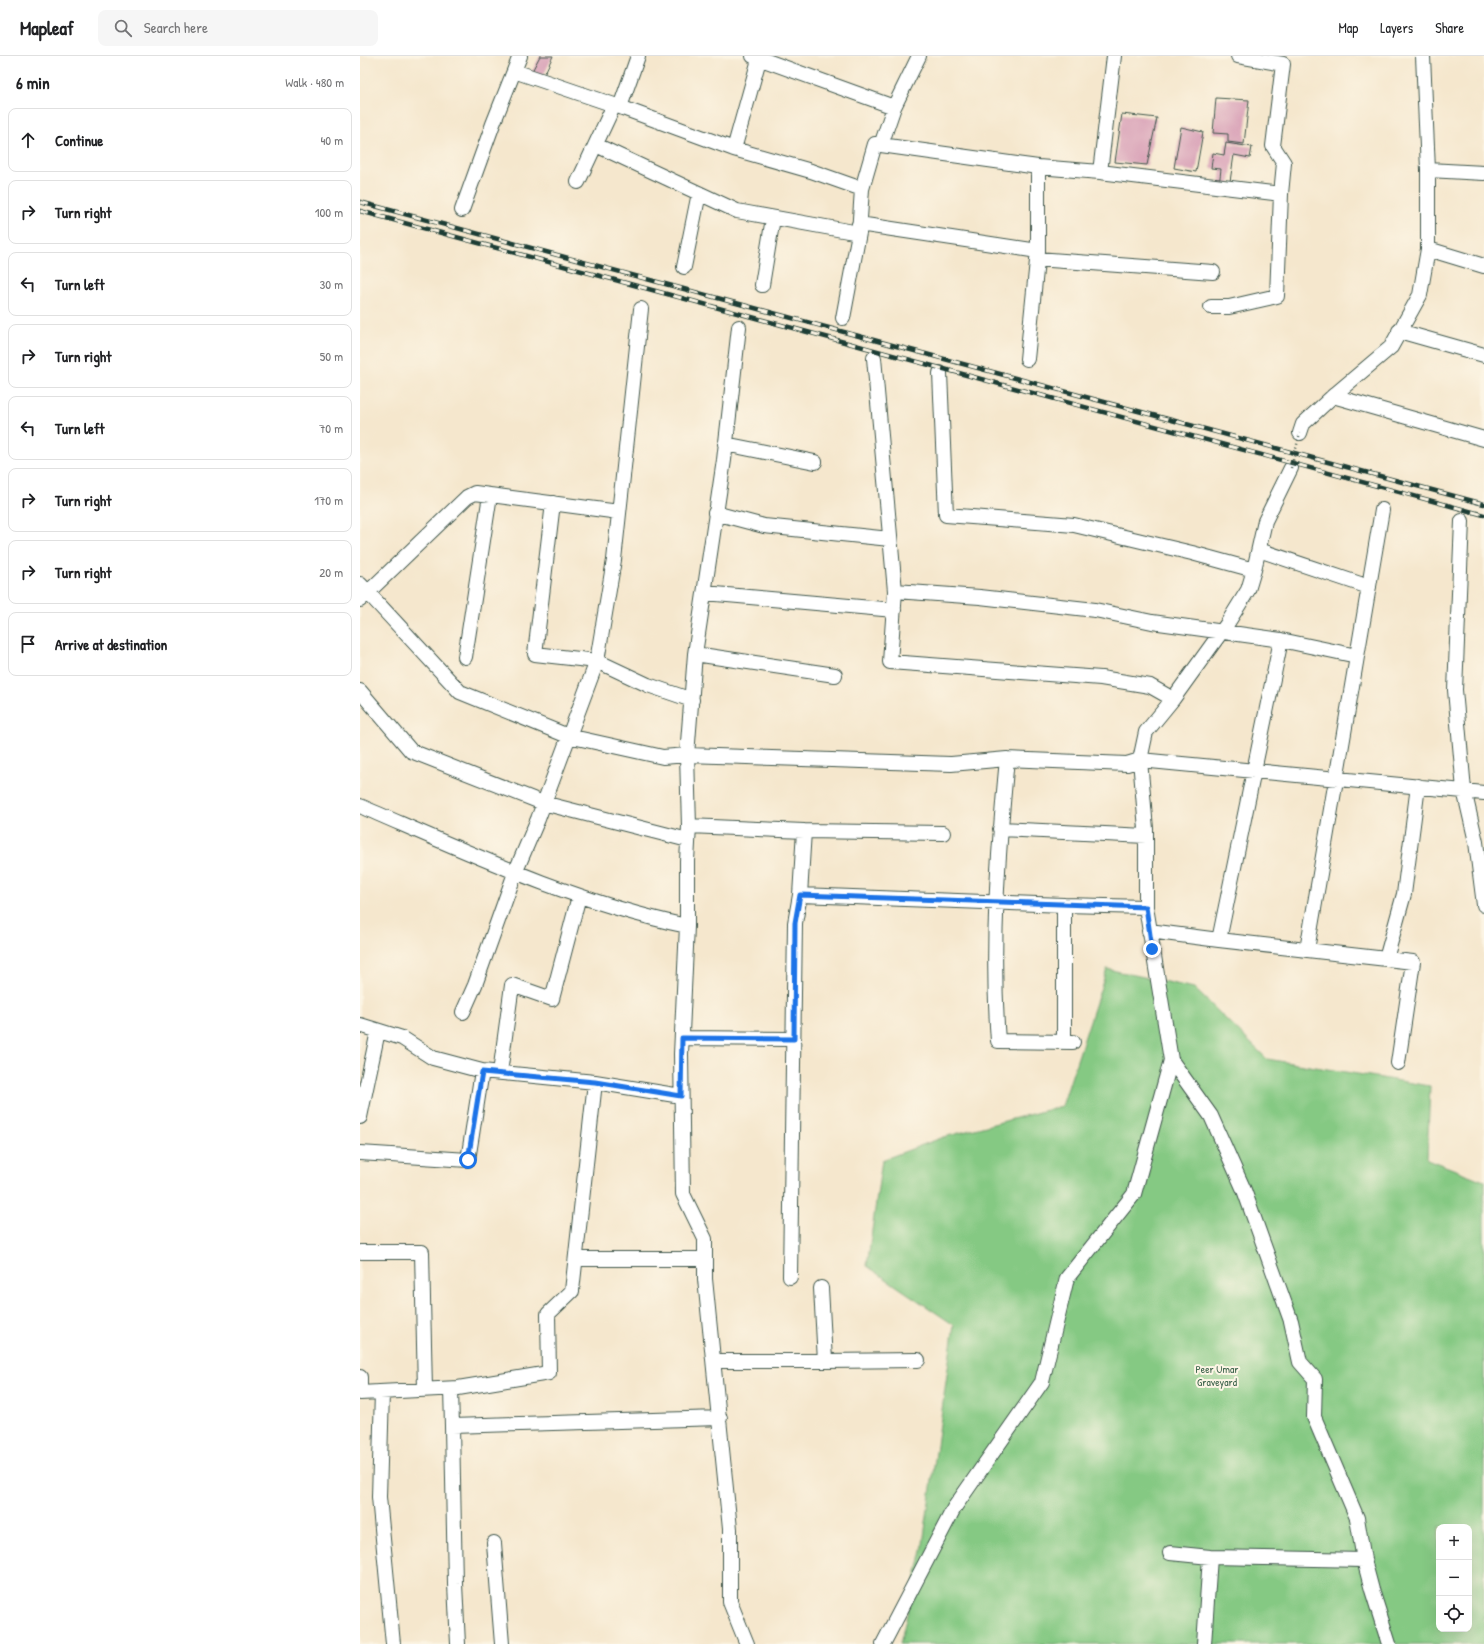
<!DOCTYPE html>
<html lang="en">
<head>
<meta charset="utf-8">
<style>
	:root { --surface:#fff; --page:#f6f6f6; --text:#202124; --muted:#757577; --line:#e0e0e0 }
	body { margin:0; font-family:"Patrick Hand",sans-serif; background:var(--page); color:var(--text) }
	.controls { position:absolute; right:12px; bottom:12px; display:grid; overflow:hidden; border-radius:8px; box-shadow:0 4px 16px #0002 }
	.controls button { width:36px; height:36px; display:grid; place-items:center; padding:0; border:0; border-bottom:1px solid var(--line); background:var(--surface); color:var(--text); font:20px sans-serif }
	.stop { position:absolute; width:12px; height:12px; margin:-9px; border:3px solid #1a73e8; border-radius:50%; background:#fff }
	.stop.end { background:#1a73e8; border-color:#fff; box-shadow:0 1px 4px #0008 }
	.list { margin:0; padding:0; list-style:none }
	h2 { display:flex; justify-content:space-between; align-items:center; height:52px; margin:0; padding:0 16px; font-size:17px }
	h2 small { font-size:13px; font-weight:400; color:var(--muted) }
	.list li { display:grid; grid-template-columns:26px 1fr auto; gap:12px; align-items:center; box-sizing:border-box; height:64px; margin:0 8px 8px; padding:0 8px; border:1px solid var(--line); border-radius:8px }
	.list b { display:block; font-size:15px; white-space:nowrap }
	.list em { font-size:13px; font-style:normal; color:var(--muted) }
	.icon { flex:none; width:22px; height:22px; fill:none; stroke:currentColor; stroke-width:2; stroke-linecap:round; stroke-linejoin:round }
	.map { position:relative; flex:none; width:1124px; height:1588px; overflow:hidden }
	header { display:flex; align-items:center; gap:24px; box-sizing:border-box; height:56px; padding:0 20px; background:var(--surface); border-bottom:1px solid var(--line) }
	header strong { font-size:19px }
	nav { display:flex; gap:22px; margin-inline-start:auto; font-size:14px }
	.search { width:280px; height:36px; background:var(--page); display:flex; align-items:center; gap:10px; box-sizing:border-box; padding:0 14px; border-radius:8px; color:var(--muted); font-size:15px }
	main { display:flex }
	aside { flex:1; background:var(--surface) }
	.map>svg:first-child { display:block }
</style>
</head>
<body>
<header>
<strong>Mapleaf</strong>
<div class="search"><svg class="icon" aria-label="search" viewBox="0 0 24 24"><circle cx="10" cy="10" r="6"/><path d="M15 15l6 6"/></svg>Search here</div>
<nav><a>Map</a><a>Layers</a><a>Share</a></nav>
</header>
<main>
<aside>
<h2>6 min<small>Walk · 480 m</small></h2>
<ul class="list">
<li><svg class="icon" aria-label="ahead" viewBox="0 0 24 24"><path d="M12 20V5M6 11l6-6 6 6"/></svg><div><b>Continue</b></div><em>40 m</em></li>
<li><svg class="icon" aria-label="right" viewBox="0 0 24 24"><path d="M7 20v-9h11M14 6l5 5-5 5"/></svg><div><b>Turn right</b></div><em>100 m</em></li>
<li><svg class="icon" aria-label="left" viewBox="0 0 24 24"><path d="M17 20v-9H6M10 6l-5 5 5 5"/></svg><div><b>Turn left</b></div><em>30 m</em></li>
<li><svg class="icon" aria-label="right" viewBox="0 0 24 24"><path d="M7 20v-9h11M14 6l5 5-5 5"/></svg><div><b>Turn right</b></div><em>50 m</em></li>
<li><svg class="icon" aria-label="left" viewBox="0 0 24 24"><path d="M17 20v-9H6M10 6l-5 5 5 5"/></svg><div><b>Turn left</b></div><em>70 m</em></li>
<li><svg class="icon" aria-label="right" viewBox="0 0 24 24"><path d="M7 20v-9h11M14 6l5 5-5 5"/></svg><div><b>Turn right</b></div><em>170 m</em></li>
<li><svg class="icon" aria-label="right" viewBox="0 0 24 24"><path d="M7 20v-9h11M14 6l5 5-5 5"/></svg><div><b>Turn right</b></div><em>20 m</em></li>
<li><svg class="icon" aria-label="arrive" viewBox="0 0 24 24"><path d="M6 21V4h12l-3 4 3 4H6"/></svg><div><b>Arrive at destination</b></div></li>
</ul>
</aside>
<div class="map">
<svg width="1124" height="1588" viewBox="0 0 1124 1588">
	<rect width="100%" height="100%" fill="#fcf5e5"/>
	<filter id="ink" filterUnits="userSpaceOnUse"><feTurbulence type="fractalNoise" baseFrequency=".025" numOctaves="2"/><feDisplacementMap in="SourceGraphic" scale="8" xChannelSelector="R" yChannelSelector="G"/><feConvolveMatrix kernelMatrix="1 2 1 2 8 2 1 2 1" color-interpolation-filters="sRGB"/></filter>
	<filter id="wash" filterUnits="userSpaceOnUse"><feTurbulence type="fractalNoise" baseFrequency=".012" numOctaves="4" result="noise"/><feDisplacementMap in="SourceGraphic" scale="16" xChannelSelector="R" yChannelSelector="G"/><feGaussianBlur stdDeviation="0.9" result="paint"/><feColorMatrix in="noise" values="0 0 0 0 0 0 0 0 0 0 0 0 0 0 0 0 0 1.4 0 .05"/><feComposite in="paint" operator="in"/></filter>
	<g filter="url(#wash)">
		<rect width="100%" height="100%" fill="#f5e7cd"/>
		<path fill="#85c983" stroke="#52835c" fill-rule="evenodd" d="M747,913L834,932L907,1003L1070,1030L1067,1103L1124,1125V1588H540L562,1495L594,1269L507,1210L522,1104L584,1081L702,1050ZM1079,1471H1109V1573H1079Z"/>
		<g id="blocks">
			<path fill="#d599b2" d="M180,0H193L182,23L171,17Z
				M856,42L889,44L884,88L868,86V78L853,77Z
				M762,58L797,62L787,109L755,106Z
				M821,71L843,76L836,116L814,112Z
				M866,87L892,91L890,102L874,99L869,132L859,130L861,113L851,112L853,97L864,99Z"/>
		</g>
	</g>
	<g filter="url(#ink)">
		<use href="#blocks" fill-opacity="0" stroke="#3f564b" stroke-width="1"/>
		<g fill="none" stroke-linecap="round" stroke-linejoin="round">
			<defs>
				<path id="street" d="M393,0L534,51
					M400,0L374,93L451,115L502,133
					M878,0L923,8L913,90L924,107L921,138
					M154,15L260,51L374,93
					M260,51L278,0
					M236,89L377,155L499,177
					M521,89L678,111V195
					M678,111L740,116L921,138L917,240L869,251H851
					M1068,114L1124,117
					M740,116L754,0
					M218,126L254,49
					M102,154L133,68L160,0
					M499,168L678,195L667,303
					M1068,193L1124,210
					M677,203L853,216
					M324,211L339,137
					M402,229L413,162
					M483,262L499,177L502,133L515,88L521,89L534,51L559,0
					M379,271L364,404L335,598L327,699L329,770L327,805V870L321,998L323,1138L345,1183V1223L370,1473V1546L387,1588
					M1039,275L1124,299
					M514,302L535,535L530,606L741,622L790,630L813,643L867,568L888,534L894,514L905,465L931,412
					M580,317L586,459L714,469L832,497L894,514
					M973,340L1124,383
					M940,377L943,368L973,340L1031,291L1060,239L1068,193V114L1063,0
					M365,388L455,406
					M193,447L175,598L237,605L288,629L332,644
					M355,457L404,470L530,483
					M1102,465L1095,634L1104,734L1116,786L1124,849
					M899,494L1009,531
					M0,528L100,636L208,680L303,701L327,699L591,708L647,703L767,708L780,704L1124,737
					M535,535L620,541L735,554L792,566L921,584L859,884
					M345,537L534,554
					M0,544L107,441L115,437L259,456
					M921,584L997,600
					M335,598L475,619
					M105,601L130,439
					M0,635L51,695L183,747L328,784
					M647,703C638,797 631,890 638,985L713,986
					M0,750C107,796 213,846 327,870
					M329,770L444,775L583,777
					M640,773L786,780
					M440,839L704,849
					M786,851L811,1004L851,1060L884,1134L931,1265L940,1306L955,1323L954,1361L997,1462L1004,1504L1012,1534L1029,1588
					M789,875L859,884L1053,906L1038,1007
					M947,894L1022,454
					M1026,903L1044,838L1058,730
					M103,956L115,929L155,817L178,763L237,605L254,504L281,253
					M0,969L42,982L73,1002L122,1015L235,1026L321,1040
					M322,982L434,983
					M704,986V849L786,851V773L780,704L786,676L813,643
					M140,1017L152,929L192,943L219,840
					M0,1061L18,975
					M0,1097L108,1104L122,1015
					M0,1196H62L65,1334
					M216,1203H345
					M430,1221L435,867L440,839L444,775
					M461,1232L465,1305L558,1304
					M354,1305H465
					M0,1321V1337
					M91,1333L92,1370
					M22,1336L19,1441L33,1588
					M0,1337L98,1332L189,1317L188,1258L212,1235L235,1026
					M134,1487L142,1588
					M810,1497L850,1501L1004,1504
					M98,1588L95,1528L92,1370L360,1362
					M523,1588L594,1452L682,1326L707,1222L774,1138L811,1004
					M844,1588L850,1501"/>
			</defs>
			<use href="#street" stroke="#3f564b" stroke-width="16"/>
			<use href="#street" stroke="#fff" stroke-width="14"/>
			<defs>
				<path id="rail" d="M0,146L1124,448
					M0,155L1124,459"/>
			</defs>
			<use href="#rail" stroke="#1f3d34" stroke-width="4.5"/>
			<use href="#rail" stroke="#fcf5e5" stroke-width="3" stroke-dasharray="9" stroke-linecap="butt"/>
			<path stroke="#3f564b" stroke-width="2.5" stroke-dasharray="1 3" stroke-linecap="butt" d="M931,412L940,377"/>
		</g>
	</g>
	<g fill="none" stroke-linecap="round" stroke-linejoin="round" filter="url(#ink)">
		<path stroke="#1a73e8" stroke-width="5" d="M108,1104L122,1016L235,1026L321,1040L322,982L434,983L435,867L440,839L786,851L792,893"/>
	</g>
	<g text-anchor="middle" stroke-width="4" stroke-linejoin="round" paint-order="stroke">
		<g font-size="11" fill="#386048" stroke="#fcf5e5">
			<text x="857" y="1317">Peer Umar<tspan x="857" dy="13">Graveyard</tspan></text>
		</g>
	</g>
</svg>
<div class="controls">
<button>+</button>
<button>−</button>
<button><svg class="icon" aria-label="locate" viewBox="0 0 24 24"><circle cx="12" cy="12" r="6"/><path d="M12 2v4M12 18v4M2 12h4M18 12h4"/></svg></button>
</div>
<div class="stop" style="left:108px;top:1104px"></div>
<div class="stop end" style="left:792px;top:893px"></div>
</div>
</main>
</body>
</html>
